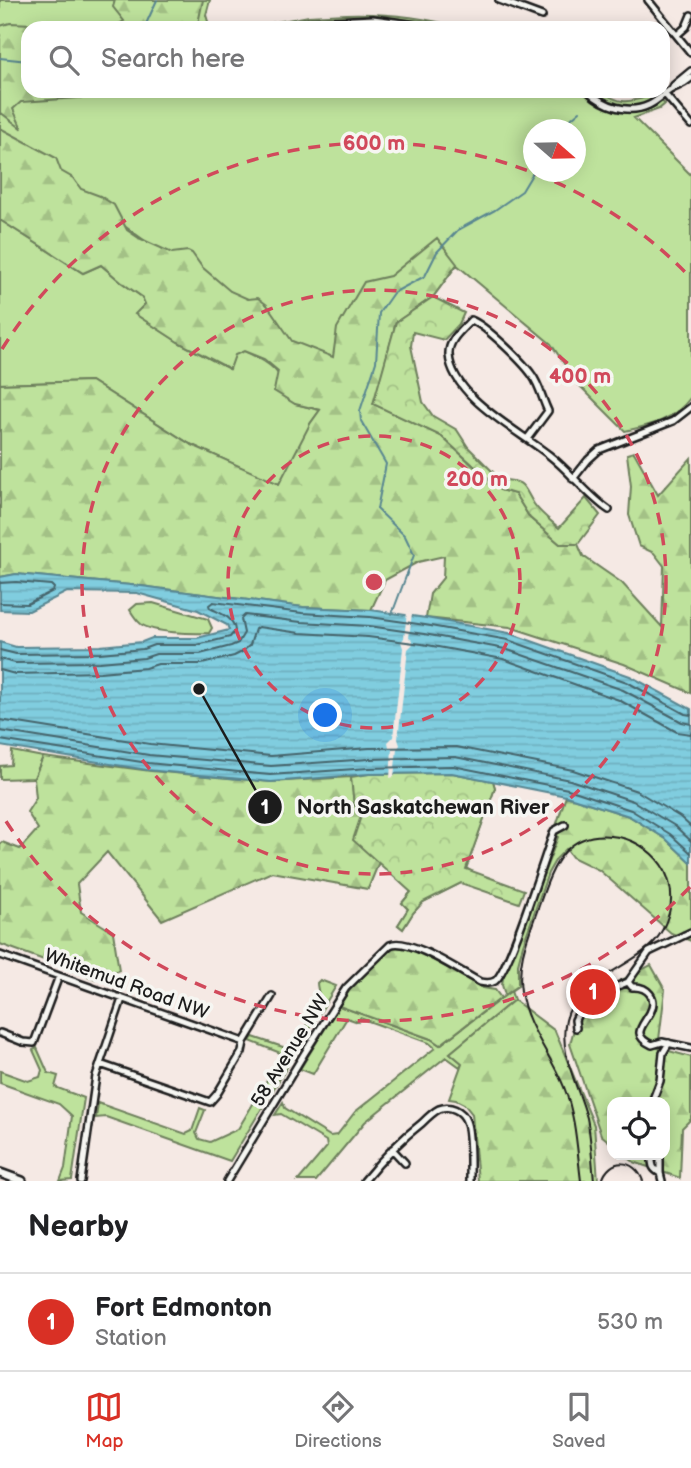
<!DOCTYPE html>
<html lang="en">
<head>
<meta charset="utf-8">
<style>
	:root { --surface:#fff; --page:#f2f2f2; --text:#202124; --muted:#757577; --line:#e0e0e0; --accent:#d93025 }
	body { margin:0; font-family:"Balsamiq Sans",sans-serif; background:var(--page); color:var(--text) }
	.controls { position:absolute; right:21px; bottom:21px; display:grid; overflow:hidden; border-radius:14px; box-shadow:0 4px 18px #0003 }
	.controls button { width:63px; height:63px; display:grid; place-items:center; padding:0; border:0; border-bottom:2px solid var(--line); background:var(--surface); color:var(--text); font:35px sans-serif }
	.compass { position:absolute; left:523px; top:119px; width:63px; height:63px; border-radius:50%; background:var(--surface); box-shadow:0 4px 18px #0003; rotate:110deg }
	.you { position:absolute; left:326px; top:716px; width:24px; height:24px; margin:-18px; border:5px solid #fff; border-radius:50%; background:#1a73e8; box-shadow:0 0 0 10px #1a73e833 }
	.badge { display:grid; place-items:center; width:46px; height:46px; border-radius:50%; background:var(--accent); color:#fff; font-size:23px; font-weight:700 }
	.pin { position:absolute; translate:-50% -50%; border:4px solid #fff; box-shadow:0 2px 7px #0006 }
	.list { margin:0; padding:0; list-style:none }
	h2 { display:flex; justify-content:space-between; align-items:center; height:91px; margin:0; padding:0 28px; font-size:30px }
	h2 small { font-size:23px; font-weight:400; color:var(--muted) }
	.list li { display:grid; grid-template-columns:46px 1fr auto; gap:21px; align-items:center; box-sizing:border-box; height:98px; padding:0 28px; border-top:2px solid var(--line) }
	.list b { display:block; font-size:26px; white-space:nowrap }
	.list p { margin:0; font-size:23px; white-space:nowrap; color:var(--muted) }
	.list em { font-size:23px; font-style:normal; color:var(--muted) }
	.icon { flex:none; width:38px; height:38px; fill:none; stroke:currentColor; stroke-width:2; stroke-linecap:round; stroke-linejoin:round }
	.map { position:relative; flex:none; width:691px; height:1181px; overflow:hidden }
	.search { position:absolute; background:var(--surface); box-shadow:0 4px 18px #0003; left:21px; right:21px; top:21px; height:77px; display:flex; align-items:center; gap:18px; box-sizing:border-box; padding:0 24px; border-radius:21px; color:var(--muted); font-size:26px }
	.sheet { height:189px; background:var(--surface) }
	nav { display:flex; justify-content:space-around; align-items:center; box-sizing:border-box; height:98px; border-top:2px solid var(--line); background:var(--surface); font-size:19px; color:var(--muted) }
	nav a { display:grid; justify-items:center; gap:4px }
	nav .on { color:var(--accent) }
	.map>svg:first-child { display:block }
</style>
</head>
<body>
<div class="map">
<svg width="691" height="1181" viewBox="0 0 691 1181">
	<defs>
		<pattern id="forest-firs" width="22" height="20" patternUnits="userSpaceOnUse" patternTransform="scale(1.75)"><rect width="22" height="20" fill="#bee29c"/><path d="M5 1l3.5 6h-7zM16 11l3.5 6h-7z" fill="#a3c186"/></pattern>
		<pattern id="park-crowns" width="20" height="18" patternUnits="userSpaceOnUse" patternTransform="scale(1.75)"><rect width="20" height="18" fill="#bee29c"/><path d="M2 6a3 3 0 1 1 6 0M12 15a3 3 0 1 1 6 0" fill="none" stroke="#a3c186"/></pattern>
		<pattern id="water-rules" width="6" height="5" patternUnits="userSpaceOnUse" patternTransform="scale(1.75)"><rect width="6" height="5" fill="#80cddf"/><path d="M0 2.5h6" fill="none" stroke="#6eafbf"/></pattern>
	</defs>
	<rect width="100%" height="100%" fill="#f5e9e4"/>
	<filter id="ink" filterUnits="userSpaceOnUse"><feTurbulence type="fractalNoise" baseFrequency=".0143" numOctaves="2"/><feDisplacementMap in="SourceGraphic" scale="14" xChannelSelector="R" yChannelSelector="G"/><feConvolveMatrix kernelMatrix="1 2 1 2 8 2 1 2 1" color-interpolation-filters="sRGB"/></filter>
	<g filter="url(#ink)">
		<path fill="#bee29c" stroke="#6d7f5c" stroke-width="2" fill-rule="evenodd" d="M0,0H210L206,15L210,28H28V91H600C623,106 629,102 654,95L665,104L659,109L634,118L691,175V397C674,420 652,425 625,431L577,383L551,344L457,265L433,297L396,322L373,404L0,137ZM534,130H576V172H534Z
			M347,14C386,13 423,17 461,28H245L309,16Z
			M0,220L83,273L101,265L121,282L142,297L145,304L136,314L178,342L229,369L235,354L244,351C278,366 279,373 295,404L320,410L310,424L305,443L279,485L190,444L91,381L0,384Z
			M153,603L208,619L212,628L209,633C193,634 153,633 141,624C136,620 133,615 130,610L137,604Z
			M12,751L43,757L34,778L0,779V766L11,765Z
			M320,980L336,986L230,1161L106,1117L96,1118L98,1103L186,1134L192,1131L200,1108L205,1110L196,1133L199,1139L210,1142L238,1129L283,1054L250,1041L253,1037L286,1048C296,1038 318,1015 319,1000C320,995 317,988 317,983Z
			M511,991L514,1000L450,1053L462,1063L460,1067L446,1057L365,1122L316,1181H298L327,1147L326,1141L281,1114L275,1115L283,1102L285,1108L330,1136L337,1135L355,1112L435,1048L429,1043L360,1018L358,1022L347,1018L313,1074L300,1069L339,1006L431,1039L440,1045Z
			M37,1048L48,1073L58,1076L55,1087L84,1098L72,1180L60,1181L65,1168L72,1116L59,1104L0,1083V1071L28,1081L40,1077L42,1070L33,1050Z"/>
		<path fill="url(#forest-firs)" stroke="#6d7f5c" stroke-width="2" d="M115,0H203L197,28H112L124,21L113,7Z
			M10,23L57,25L79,28H28V91H114L106,96L21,102L13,109L22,129L0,112V26Z
			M0,128L56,158L61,171L73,178L81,189L100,196L114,205L127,230L139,238L172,253L188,251L192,253L202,267L230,291L248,299L258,298L267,305L292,341L333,357L337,328L364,282L390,276L437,238L457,264L433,297L396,322L374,404L441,436L500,490L515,494L530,518L560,544H578L583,556L622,583L662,627L664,566L654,553L639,546L629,515L631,486L627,454L634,452L658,495L691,458V693L624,664L510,627L426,618L430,594L443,578L444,556L418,562L385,580L371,610L303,607L141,586L16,574L0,577V384L91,381L190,444L279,484L310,424L320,410L295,404L274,391L278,371L264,359L244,351L235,355L230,369L178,342L135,314L145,304L142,297L121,282L101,265L83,273L0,220Z
			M43,757L151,771L271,782L351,777L354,805L378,830L493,781L495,788L466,868L471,871V886L461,883L423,902L413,913L403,929L398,925L408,909L402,903L411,892L379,862L368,889L272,872L162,920L107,852L77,884L81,912L113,932L119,970L96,979L0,944V844L2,842L20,849L38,829L27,812L36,798L34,778Z
			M566,796L629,816L666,839L691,863V941L671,933L599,870L572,857L566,849L556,859L548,873L523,945L518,964V986L505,995L502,985L503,978L558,837L555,829Z
			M394,947L406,948L417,951L483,988L495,990L501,998L440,1045L431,1039L339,1006C353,983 372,963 394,947Z
			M651,965L665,990L658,1048L691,1057V1119L682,1128L680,1178L634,1162L625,1155H665V1102H612V1144L601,1135L570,1044L574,1029L579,1016L602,990Z
			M514,1000L555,1031L594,1125L598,1181H478L472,1114L464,1104L456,1100L449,1099L462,1063L450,1053Z"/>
		<path fill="url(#park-crowns)" stroke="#6d7f5c" stroke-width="2" d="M433,297L464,313L459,324L444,340L413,332L411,346L423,402L433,416L457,430L468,447L501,480C525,480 523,486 534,504C540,513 551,521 559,528L586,498L600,515L578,544H560L530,518L515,494L501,490L441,436L373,404L396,322Z
			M452,773L493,781L495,788L466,869L524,890L519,903L461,883L423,902L413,913L403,929L398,925L408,909L402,903L411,892L353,840L362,813L354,805L351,777L369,774Z"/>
		<path fill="url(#water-rules)" stroke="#588691" stroke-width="2" d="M16,574L141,586L303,607L371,610L426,618L509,633L630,676L691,709V863L666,839L629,816L566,796L452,773L369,774L271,782L147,770L0,746V642L16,647L100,646L142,642L152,638H197L229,630L227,625L198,610L137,593L67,592L29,611L0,610V577Z"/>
		<path fill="#f5e9e4" d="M407,612L412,613L409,638L412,640L413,644L408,649L398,739L400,745L397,749L394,777L390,778L392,749L389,747L388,742L393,737L403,648L401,642L404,638Z"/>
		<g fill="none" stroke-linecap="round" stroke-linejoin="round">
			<path stroke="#44636a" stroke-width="2" d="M0,583L16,582L51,585L54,588L53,591L27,604L0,603
				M0,650L16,654L100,653L143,649L154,645H197L230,637L235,631C234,617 221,614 210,608L209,605L213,602L302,613L370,617L425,625L508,640L627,682L685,714L691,715
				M0,659L15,663L100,662L144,658L156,654H200L231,646L238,643L244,633L241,619L245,615L301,622L369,626L424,634L505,649L623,690L682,722L691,724
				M0,670L15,674L100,672L145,668L158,664H202L234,656L242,652L250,645L255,629L258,627L300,633L368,637L422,644L503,659L619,700L677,732L691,734
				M0,720L150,744L271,756L369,748L456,747L573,770L637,791L680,817L691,827
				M0,731L149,755L271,766L369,759L455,757L570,780L633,801L675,826L691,841
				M0,740L148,763L270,775L369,768L453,766L568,789L631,810L670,834L691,853"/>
			<path stroke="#588691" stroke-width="2" d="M142,28L146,24L157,0
				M0,58L28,61
				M558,130L580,111
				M392,614L414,555L405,536L377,509L386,464L361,421L360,411L376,362L379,313L393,293L425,276L437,252L458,230L495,210L522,191L534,171"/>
			<defs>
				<path id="street" d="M499,0L542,16
					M648,0L691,53
					M274,28L313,22L373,19L439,28
					M677,35L686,27L691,15
					M672,89L674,85L691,71
					M588,91C604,106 628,115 649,105C658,101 664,93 672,89C680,85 684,84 691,78
					M662,91L691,125
					M527,439L548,411C542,399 540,386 532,375C523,362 485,325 471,320C462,330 448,340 449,355C452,397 519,431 549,455C571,472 586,494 609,510
					M573,479L588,460L599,450L673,421L691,407
					M0,955L244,1042
					M628,982L632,987C648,986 658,998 650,1013C642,1027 631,1035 652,1045L662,1042L691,1048
					M576,1028L575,1020L580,1010L603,992L628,982L649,952L691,932
					M0,1033L23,1042L34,1043L59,976
					M100,1064L210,1102L217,1094L242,1052L244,1042L272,996
					M652,1102L660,1081L663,1053L669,1043
					M392,1149L405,1163
					M660,1173C653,1169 652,1166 652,1159L656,1155L660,1156V1173L662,1181
					M81,1181L96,1076L122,999
					M227,1181L304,1054L346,988L390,945C408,936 461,972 480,982C485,983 490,984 495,981C509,971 545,855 554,831L565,825
					M364,1181C381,1160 400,1140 422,1123C427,1118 433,1112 439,1109C450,1105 462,1110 466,1121C471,1132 470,1167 470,1181"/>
				<path id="secondary" d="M0,1173L22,1181"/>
			</defs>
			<use href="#street" stroke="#1c1c1c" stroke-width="10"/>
			<use href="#secondary" stroke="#1c1c1c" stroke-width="12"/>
			<use href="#street" stroke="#f6f6f2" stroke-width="5"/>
			<use href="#secondary" stroke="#f6f6f2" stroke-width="7"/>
			<path stroke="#1c1c1c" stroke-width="2" d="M602,1181C609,1157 635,1158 643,1181"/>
			<path stroke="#1c1c1c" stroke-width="2" d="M581,1181C577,1150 576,1117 564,1087C551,1054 526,1027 521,991C517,963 527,939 536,914C551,872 562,826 619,837C638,841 656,854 665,871C671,884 673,899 669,913C666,923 662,933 655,941C630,969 575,981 566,1020C558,1053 579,1087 587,1118C591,1138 592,1160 594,1181"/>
		</g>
	</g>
	<g fill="none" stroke="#d1495b" stroke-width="3.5" stroke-dasharray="12 9">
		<circle cx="374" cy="582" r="146"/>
		<circle cx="374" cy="582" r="292"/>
		<path d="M690 887A439 439 0 0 1 2 815M2 349A439 439 0 0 1 690 277"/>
	</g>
	<g text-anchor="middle" stroke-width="7" stroke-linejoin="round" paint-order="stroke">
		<g font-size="19" fill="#1c1c1c" stroke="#f6f6f2">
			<text transform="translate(127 983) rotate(20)" y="7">Whitemud Road NW</text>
			<text transform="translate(289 1050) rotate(-58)" y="7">58 Avenue NW</text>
		</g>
	</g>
	<circle cx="374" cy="582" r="10" fill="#d1495b" stroke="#f6f6f2" stroke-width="3.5"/>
	<g font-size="21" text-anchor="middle" font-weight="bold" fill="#d1495b" stroke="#f6f6f2" stroke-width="7" stroke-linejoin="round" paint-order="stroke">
		<text x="374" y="150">600 m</text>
		<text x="580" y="383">400 m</text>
		<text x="477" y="486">200 m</text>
	</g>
	<path fill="none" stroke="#1c1c1c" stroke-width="2.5" d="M199 689L265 807"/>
	<g fill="#1c1c1c" stroke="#f6f6f2" stroke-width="2.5">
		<circle cx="199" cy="689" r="7"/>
		<circle cx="265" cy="807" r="18"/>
	</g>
	<g font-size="21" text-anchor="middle" font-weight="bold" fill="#fff">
		<text x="265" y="814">1</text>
	</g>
	<g font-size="21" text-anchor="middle" font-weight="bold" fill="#1c1c1c" stroke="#f6f6f2" stroke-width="7" stroke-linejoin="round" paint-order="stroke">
		<text x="423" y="814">North Saskatchewan River</text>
	</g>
</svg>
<div class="controls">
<button><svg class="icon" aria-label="locate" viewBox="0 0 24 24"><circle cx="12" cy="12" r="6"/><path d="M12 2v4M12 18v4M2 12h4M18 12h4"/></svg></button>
</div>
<svg class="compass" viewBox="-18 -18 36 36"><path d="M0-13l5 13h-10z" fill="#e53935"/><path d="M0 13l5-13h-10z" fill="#757577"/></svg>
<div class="you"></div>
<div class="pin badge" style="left:593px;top:992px">1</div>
<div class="search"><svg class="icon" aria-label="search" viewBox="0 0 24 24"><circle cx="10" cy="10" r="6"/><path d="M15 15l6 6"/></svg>Search here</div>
</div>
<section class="sheet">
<h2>Nearby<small></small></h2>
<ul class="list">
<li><span class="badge">1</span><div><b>Fort Edmonton</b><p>Station</p></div><em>530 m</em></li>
</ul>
</section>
<nav>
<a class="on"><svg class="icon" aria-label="map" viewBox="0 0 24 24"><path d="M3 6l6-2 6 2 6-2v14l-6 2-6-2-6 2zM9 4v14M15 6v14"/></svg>Map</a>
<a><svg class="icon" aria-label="directions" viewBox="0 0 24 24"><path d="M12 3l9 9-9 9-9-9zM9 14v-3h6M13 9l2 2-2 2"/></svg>Directions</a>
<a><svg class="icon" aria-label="saved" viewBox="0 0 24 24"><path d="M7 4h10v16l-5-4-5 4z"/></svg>Saved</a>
</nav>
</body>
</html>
